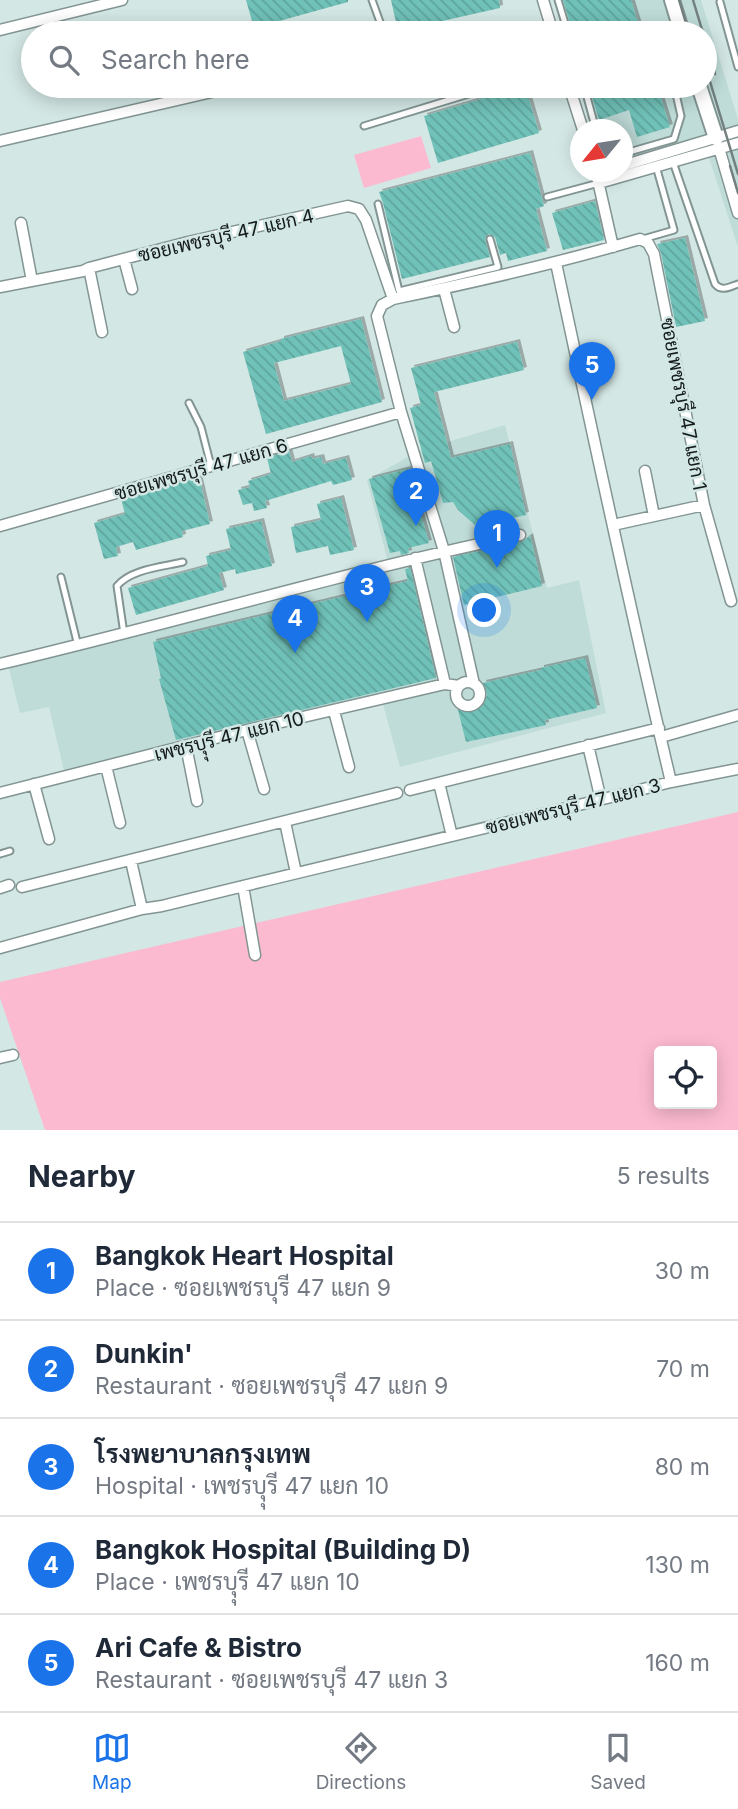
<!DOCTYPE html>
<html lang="en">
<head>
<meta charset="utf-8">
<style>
	:root { --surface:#fff; --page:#f6f6f7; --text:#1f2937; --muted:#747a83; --line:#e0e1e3; --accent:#1a73e8 }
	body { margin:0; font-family:Inter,Sarabun,sans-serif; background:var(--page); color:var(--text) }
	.controls { position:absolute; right:21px; bottom:21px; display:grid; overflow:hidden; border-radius:7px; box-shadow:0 4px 18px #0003 }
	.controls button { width:63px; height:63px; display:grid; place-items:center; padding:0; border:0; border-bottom:2px solid var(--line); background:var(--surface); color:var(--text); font:35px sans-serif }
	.compass { position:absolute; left:570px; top:119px; width:63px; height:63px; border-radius:50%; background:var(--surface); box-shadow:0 4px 18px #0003; rotate:240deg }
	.you { position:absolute; left:485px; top:611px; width:24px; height:24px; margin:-18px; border:5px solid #fff; border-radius:50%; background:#1a73e8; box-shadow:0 0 0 10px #1a73e833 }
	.badge { display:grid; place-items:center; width:46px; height:46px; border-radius:50%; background:var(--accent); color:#fff; font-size:23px; font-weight:700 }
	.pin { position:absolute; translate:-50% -58px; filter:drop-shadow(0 2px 4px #0008) }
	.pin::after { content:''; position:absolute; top:37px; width:24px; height:21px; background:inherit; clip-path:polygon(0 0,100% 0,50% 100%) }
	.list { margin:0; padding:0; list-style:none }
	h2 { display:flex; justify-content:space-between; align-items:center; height:91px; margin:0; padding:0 28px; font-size:30px }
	h2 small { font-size:23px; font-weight:400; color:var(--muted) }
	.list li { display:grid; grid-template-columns:46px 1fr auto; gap:21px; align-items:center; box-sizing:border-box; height:98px; padding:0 28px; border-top:2px solid var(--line) }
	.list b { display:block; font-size:26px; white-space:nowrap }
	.list p { margin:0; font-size:23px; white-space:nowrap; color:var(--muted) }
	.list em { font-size:23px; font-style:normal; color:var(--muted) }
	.icon { flex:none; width:38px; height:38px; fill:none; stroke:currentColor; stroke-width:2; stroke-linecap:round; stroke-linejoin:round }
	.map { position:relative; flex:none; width:738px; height:1130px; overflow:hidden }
	.search { position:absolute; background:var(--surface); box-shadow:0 4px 18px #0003; left:21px; right:21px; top:21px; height:77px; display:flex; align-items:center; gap:18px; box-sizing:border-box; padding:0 24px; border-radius:38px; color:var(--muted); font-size:26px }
	.sheet { height:581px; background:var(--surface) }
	nav { display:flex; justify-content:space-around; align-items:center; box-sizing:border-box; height:98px; border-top:2px solid var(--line); background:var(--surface); font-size:19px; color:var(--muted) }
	nav a { display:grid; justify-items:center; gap:4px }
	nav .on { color:var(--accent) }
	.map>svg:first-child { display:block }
</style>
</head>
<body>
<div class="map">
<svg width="738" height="1130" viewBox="0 0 738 1130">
	<defs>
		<pattern id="building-back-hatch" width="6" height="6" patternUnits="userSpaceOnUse" patternTransform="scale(1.75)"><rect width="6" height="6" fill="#6fc1b8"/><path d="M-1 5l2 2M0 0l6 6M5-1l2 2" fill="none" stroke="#5fa59e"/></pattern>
		<filter id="shadow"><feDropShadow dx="3" dy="-3" stdDeviation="0" flood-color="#0004"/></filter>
	</defs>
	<rect width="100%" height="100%" fill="#d3e7e4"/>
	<path fill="#bfdcd8" d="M554,0H701L738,119V247L702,136L623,160L622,130L594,129L580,86H705V33H564Z
		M505,425L547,588L579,580L606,713L400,767L382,700L65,775L49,707L20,713L6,657L388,562L367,480L420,450Z"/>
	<path fill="#fcbad0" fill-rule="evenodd" d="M421,136L431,168L364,188L354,155Z
		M738,812V1130H45L0,998V982ZM659,1051H712V1104H659Z"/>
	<path fill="url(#building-back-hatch)" fill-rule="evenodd" filter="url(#shadow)" d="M246,0H348V2L254,28Z
		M391,0H499L500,8L398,31Z
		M563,0H631L641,33H573Z
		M525,86L539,133L438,163L424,116Z
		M589,86H657L670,127L637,137L629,110L599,120Z
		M530,153L544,206L536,209L547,251L508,261L506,253L500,255L495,237L489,234L486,236L485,240L490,257L402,279L383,203L379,192Z
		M595,201L604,240L563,250L552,213Z
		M685,238L705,321L676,327L661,253L657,244Z
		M361,319L382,402L266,434L243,352L281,341V339ZM341,346L351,384L284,401L274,363Z
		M517,342L524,370L434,392L451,458L510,444L526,515L486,524L476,523L475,525L458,510L453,502L443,503L431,461L425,463L410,408L421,405L411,368Z
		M289,451L292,462L311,456L312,459L321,457L323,464L346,458L352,480L333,485L331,481L265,501L267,508L254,511L252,503L243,505L238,490L250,487L248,481L271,474L267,458Z
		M408,469L429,543L408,548L409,553L401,555L400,551L390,553L369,479Z
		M199,477L210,524L182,531L183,537L136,550L133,542L116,547L118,556L104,559L94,523L125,514L121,499Z
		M341,498L354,550L330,555L328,546L296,553L291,527L321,520L317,504Z
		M261,521L272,566L236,574L235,569L219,573L224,590L136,615L128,588L208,566L206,556L231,550L226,529Z
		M530,536L542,586L464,605L453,557L522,542Z
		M410,568L436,678L176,740L159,679L161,678L153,642L408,581L405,569Z
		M585,658L597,708L545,720L546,725L466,742L457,706L471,711L482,706L487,695L483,683L541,670V668Z"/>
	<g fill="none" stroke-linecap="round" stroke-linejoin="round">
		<defs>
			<path id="lane" d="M372,0L384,33
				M558,0L568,33
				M720,2L738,67
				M584,86L596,130
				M364,126L495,86
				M622,154L674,139L681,116L676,94
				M673,162L715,284C722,292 729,287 738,284
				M547,197L599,183
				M378,204L399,291L498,267L490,239
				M643,239L674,230L656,166
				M189,403L201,427L211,466
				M61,577L78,646
				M124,634L117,586C131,569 162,567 183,562
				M0,854L10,851"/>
			<path id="street" d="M543,0L553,33
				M0,30L122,0
				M569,86L583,130
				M0,141L238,86
				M719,148L738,213
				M622,166L738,131
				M596,172L613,247
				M599,183L738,143
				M21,223L32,281
				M124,259L132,289
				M89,268L102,332
				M0,287L83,271L89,268L188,242L348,206L359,209L366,220L393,299
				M444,289L454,327
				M645,471L654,516
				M613,525L704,505
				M0,526L401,412
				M415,558L445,684
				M0,664C174,623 345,572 520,535
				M456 694a12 12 0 1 1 24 0a12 12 0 1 1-24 0Z
				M474,684L444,551L401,412L377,316L382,305L393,299C476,282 558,263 640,239L648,243L654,254L704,505L731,601
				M334,711L349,767
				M247,730L264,789
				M661,737L738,715
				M588,745L601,800
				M186,746L197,801
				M106,766L120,823
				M671,782L738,769
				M439,783L452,836
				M34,784L49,839
				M410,790L659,728
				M0,793L247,730L445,684L459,686
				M285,822L296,873
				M131,861L142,909
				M243,886L255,955
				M22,887L397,793
				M0,888L9,885
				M0,948L142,909L162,906C331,864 502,825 671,782C630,610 593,436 556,263
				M0,1058L13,1055"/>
			<path id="secondary" d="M672,0L682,33
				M699,86L716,138"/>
		</defs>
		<use href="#lane" stroke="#829593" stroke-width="9"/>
		<use href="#street" stroke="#829593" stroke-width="13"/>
		<use href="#secondary" stroke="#829593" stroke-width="18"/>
		<use href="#lane" stroke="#fff" stroke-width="5"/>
		<use href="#street" stroke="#fff" stroke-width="10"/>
		<use href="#secondary" stroke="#fff" stroke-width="14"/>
		<path stroke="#73807f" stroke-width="2.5" d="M679,0L689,33
			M693,0L703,33
			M705,39L715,74
			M705,65L738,174
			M730,166L738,193"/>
	</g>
	<g text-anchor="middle" stroke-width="5" stroke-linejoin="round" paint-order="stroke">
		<g font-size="19" fill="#141b1b" stroke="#d3e7e4">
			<text transform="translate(226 235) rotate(-13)" y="7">ซอยเพชรบุรี 47 แยก 4</text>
			<text transform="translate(684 404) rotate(79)" y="7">ซอยเพชรบุรี 47 แยก 1</text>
			<text transform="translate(201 469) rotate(-16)" y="7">ซอยเพชรบุรี 47 แยก 6</text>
			<text transform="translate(229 736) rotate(-14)" y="7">เพชรบุุรี 47 แยก 10</text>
			<text transform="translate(573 806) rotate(-14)" y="7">ซอยเพชรบุรี 47 แยก 3</text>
		</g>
	</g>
</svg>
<div class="controls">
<button><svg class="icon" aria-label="locate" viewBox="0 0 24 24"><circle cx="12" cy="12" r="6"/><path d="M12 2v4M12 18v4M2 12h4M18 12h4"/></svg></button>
</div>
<svg class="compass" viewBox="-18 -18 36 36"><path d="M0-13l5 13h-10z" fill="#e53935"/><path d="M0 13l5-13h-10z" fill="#747a83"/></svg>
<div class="you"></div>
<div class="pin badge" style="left:497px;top:568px">1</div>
<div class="pin badge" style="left:416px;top:526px">2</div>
<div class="pin badge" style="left:367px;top:622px">3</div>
<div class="pin badge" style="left:295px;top:653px">4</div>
<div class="pin badge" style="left:592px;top:400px">5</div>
<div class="search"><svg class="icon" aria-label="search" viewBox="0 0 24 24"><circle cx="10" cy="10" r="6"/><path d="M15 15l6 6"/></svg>Search here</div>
</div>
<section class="sheet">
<h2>Nearby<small>5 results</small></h2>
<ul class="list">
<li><span class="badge">1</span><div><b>Bangkok Heart Hospital</b><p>Place · ซอยเพชรบุรี 47 แยก 9</p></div><em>30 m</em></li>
<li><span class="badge">2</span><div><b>Dunkin'</b><p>Restaurant · ซอยเพชรบุรี 47 แยก 9</p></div><em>70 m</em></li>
<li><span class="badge">3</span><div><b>โรงพยาบาลกรุงเทพ</b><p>Hospital · เพชรบุุรี 47 แยก 10</p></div><em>80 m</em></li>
<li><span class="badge">4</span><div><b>Bangkok Hospital (Building D)</b><p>Place · เพชรบุุรี 47 แยก 10</p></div><em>130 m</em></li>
<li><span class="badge">5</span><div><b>Ari Cafe &amp; Bistro</b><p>Restaurant · ซอยเพชรบุรี 47 แยก 3</p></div><em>160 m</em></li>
</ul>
</section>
<nav>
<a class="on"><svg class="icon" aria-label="map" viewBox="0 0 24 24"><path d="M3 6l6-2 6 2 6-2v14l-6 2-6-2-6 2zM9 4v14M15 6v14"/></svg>Map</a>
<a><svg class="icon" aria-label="directions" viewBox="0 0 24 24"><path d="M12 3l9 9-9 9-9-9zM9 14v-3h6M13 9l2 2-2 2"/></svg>Directions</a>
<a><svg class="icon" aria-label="saved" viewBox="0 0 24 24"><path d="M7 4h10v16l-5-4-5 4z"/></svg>Saved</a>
</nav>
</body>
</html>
